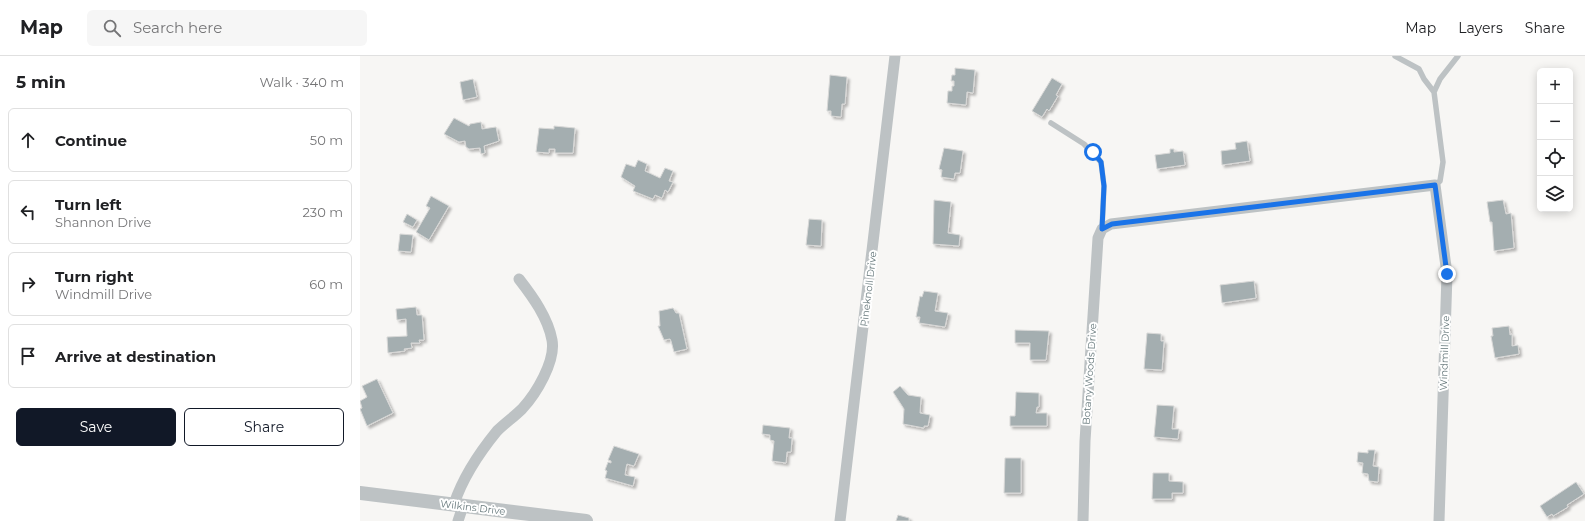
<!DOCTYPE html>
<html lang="en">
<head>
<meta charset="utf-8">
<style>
	:root { --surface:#fff; --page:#f6f6f6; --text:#202124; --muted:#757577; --line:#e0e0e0; --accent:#111827 }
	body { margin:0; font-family:Montserrat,sans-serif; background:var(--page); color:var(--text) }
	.controls { position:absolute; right:12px; top:12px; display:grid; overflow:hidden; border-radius:6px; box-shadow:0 2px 10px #0003 }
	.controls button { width:36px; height:36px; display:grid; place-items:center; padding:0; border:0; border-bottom:1px solid var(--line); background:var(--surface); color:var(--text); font:20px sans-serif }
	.stop { position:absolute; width:12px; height:12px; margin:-9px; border:3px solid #1a73e8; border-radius:50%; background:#fff }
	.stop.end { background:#1a73e8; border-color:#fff; box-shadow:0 1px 4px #0008 }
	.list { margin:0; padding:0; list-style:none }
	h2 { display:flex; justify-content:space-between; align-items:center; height:52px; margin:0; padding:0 16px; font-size:17px }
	h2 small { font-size:13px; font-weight:400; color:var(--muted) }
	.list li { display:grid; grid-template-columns:26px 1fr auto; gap:12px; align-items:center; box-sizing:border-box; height:64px; margin:0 8px 8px; padding:0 8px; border:1px solid var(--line); border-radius:6px }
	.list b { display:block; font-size:15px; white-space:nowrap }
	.list p { margin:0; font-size:13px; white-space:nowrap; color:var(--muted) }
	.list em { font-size:13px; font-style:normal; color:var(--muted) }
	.actions { display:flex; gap:8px; padding:12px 16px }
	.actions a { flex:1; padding:9px 0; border:1px solid var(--accent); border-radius:6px; text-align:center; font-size:14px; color:var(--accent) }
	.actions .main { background:var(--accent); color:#fff }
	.icon { flex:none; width:22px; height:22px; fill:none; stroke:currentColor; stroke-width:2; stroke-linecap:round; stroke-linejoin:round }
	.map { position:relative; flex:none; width:1225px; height:465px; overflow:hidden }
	header { display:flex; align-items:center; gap:24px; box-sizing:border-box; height:56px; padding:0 20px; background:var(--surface); border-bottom:1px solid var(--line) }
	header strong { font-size:19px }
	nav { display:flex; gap:22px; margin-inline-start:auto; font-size:14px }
	.search { width:280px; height:36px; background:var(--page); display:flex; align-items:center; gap:10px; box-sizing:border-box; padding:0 14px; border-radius:6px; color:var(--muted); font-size:15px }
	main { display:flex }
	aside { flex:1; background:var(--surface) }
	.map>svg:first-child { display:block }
</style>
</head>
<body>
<header>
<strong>Map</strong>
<div class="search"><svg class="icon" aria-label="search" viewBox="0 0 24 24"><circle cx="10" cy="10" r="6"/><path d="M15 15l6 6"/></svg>Search here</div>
<nav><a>Map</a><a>Layers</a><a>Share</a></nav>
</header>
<main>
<aside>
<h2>5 min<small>Walk · 340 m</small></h2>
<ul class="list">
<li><svg class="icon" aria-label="ahead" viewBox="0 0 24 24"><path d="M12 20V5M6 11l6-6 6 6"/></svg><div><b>Continue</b></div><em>50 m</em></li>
<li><svg class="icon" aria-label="left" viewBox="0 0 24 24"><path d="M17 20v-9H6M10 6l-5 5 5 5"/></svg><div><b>Turn left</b><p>Shannon Drive</p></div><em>230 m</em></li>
<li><svg class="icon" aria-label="right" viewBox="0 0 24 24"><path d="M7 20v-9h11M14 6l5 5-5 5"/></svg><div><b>Turn right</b><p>Windmill Drive</p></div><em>60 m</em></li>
<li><svg class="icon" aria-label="arrive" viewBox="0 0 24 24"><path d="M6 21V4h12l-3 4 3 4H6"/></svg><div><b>Arrive at destination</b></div></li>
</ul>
<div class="actions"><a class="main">Save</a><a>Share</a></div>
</aside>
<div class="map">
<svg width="1225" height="465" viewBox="0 0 1225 465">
	<defs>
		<filter id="shadow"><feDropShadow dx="2.5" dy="2.5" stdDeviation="1" flood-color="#0004"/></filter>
	</defs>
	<rect width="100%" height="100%" fill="#f7f6f4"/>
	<path fill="#a4aeb0" stroke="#d8d8d7" filter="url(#shadow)" d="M595,12L615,14L613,37L607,36L606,49L587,47L588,35H592V30H594V25H591L592,19H595Z
		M470,19L487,21L485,48H482L481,61L471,60V55H467Z
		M692,22L702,28L696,39L698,40L689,55L687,53L682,61L672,55Z
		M113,23L117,41L103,44L100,26Z
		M94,62L109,70L110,68L121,66L122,73L136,71L139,85L124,90L125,97L121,98L120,92L109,93L106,91L105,85L99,86L84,78Z
		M194,70L215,72L213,97H195V93H189V97L176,96L179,72L194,73Z
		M887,85L890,105L862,109L861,95L876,93L875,87Z
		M584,92L603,95L600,117H595L594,123L581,121L582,114L579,113Z
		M810,93H814V96L823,95L825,109L797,113L795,99L810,97Z
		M278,104L287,108L285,115L300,122L305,112L313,115L309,125L313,126L308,136L305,134L302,142L295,139L293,143L273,135L275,130L261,121L266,108L275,111Z
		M71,140L89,150L69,184L56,176L70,152L66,150Z
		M574,144L591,146L588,177L600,179L599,190L573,188Z
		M1143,144L1146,158L1151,157L1154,192L1134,195L1132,166H1130L1127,146Z
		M47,158L57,164L53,171L43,166Z
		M449,163L462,164L461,190L446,189Z
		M40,178L53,179L51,196L38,195Z
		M894,225L896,242L862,247L860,229Z
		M564,235L578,237L575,255L588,257L585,271L559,267L560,261H556L560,240L562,241Z
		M56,251L57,259H62L64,284H59L60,287H51L52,292L44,293L45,295L28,297L27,281L47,280L46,263L37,264L36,253Z
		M313,252L316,257H319L327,293L314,296L311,285L310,283L304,284L298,270H300L299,255Z
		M1149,270L1150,279L1152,278V290L1158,289L1159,298L1135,302L1131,280H1133L1132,272Z
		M655,274L689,275L686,304H670V287H655Z
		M787,277L801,278V285H804L802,314L784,313Z
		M17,323L33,357L7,370L0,353L2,352L0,345L7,341L2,330Z
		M540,330L548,339L561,341L560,357L570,359L568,370H564V372L543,368L544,353L533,336Z
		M656,336L679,337V351H677L676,357H687V370H650V360H655Z
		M797,349L814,350L812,373H819L818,383L794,381Z
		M403,369L430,372L429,382H432L431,396H427L426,407L412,405L414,385L410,384V379L402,378Z
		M254,390L279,398L274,410L267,408L266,412L265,419L275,421L273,430L245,422L247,415L245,414L248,406L251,407V405L248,404Z
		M1008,394H1015L1013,410L1019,411L1018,426L1009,425L1008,418L1002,417L1003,407L997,406L998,396L1008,397Z
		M645,402H661V437H644Z
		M793,417H809V425L823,426V437H812V443H792Z
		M1216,426L1224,438L1207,449L1208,451L1193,460L1192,458L1187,461L1180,450Z
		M538,459L549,462V465H536Z"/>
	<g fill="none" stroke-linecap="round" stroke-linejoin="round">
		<path stroke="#bdc2c4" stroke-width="5.5" d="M1035,0L1059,13L1064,23L1074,36
			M691,67L724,88L741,106L744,130L742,173
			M1075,129L1080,125L1083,106L1074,36L1080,23L1098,0"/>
		<path stroke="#bdc2c4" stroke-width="11" d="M94,448C103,421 119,397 137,375C145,367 154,361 162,353C176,338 196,305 192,284C188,262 173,241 159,223
			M98,465L103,450
			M480,465L535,0
			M723,465L725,385L738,182L742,173L751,168L1075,129L1087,218L1079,465"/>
		<path stroke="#bdc2c4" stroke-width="14" d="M0,437L226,465"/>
	</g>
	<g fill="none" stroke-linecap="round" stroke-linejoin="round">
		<path stroke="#1a73e8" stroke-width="5" d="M733,96L741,106L744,130L742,173L752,168L1075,129L1087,218"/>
	</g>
	<g text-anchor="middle" stroke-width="4" stroke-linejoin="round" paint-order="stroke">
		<g font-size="10" fill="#66787b" stroke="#fff">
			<text transform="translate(508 233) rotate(-83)" y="4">Pineknoll Drive</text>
			<text transform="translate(1084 297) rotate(-88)" y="4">Windmill Drive</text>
			<text transform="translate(729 318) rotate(-86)" y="4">Botany Woods Drive</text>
			<text transform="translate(113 451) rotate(7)" y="4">Wilkins Drive</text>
		</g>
	</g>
</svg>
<div class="controls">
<button>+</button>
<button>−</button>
<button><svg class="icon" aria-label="locate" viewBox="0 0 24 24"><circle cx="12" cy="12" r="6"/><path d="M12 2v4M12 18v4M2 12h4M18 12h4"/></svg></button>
<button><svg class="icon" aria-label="layers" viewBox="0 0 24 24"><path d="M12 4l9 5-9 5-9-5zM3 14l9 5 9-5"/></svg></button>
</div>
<div class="stop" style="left:733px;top:96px"></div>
<div class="stop end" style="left:1087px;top:218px"></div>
</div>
</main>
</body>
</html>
